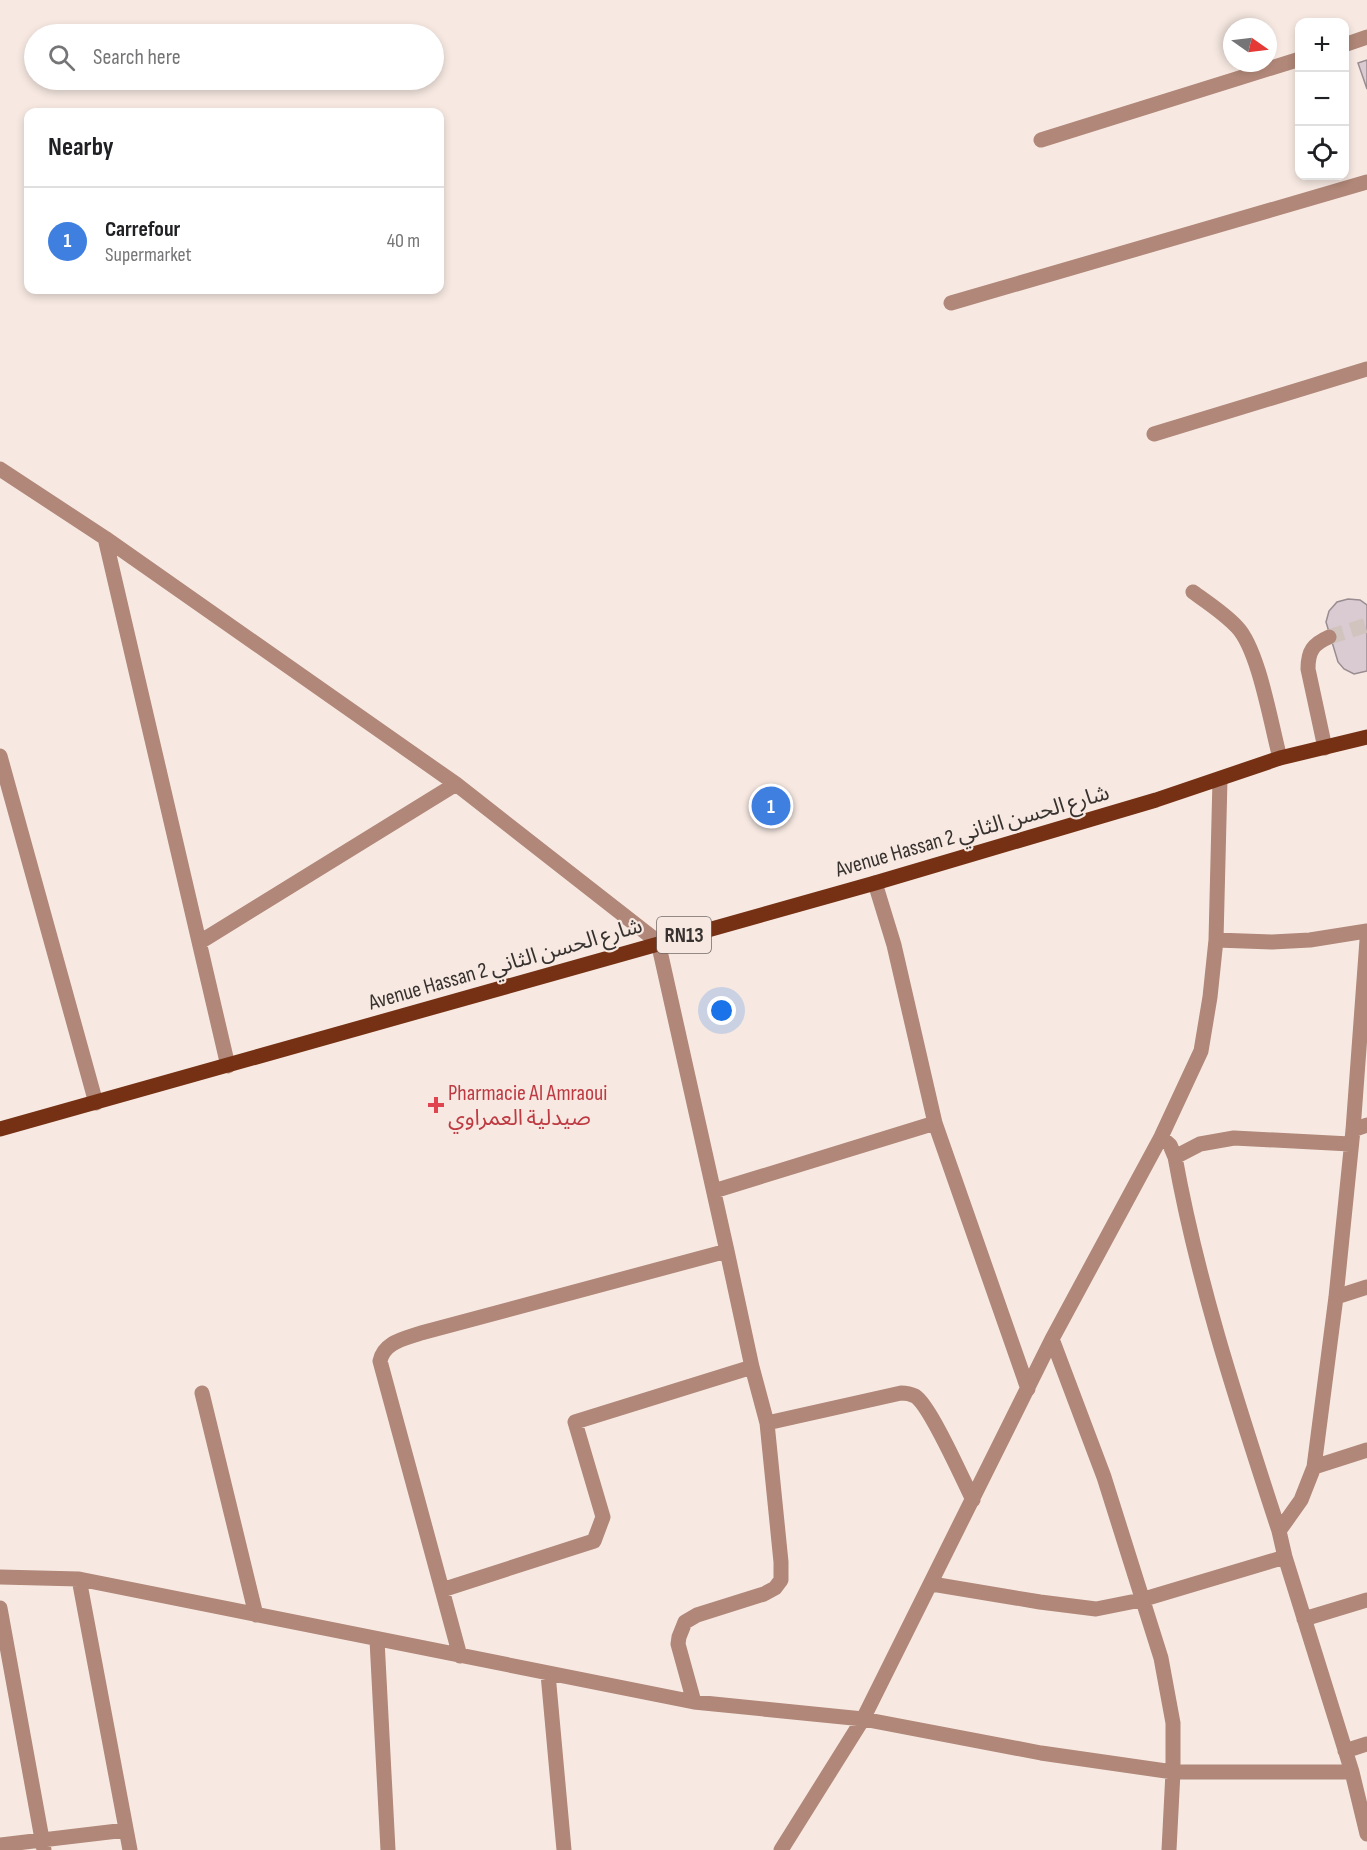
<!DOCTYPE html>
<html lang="en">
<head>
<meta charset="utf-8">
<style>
	:root { --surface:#fff; --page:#f6f6f6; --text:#202124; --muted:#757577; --line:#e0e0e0; --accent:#1a73e8 }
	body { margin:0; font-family:"Sofia Sans Condensed","Noto Sans Arabic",sans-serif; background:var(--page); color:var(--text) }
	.controls { position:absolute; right:18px; top:18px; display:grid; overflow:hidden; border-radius:12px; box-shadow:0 3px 9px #0003 }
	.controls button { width:54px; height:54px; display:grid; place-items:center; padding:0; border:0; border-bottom:2px solid var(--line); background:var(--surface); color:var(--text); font:30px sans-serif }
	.compass { position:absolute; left:1223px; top:18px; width:54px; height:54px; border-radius:50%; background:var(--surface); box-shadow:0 3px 9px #0003; rotate:104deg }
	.you { position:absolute; left:722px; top:1011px; width:21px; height:21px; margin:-15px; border:4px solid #fff; border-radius:50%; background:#1a73e8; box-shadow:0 0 0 9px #1a73e833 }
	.badge { display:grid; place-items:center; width:39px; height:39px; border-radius:50%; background:var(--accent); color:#fff; font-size:20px; font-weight:700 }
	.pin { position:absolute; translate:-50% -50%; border:3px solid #fff; box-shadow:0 2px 6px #0006 }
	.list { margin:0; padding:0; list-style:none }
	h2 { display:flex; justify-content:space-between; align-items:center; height:78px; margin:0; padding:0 24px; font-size:26px }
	h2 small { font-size:20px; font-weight:400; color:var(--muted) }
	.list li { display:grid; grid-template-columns:39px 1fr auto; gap:18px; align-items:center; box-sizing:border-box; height:108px; padding:0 24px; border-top:2px solid var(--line) }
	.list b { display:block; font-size:22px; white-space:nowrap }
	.list p { margin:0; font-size:20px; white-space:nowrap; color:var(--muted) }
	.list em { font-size:20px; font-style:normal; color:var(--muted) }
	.icon { flex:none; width:33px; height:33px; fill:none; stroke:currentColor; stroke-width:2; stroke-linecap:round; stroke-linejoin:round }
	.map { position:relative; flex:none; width:1367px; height:1850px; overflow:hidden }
	.search { position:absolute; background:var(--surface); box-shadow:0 3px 9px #0003; left:24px; top:24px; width:420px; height:66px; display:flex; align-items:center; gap:15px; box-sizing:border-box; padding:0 21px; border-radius:33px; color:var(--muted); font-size:22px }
	.panel { position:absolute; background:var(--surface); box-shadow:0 3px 9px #0003; left:24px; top:108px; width:420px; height:186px; border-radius:12px }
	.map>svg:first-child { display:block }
</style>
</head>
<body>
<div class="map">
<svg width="1367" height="1850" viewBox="0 0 1367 1850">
	<rect width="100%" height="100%" fill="#f7e9e2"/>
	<path fill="#d9cbd1" stroke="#998c91" stroke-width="1.5" d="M1367,60V89L1358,63Z
		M1348,599L1360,600L1367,605V671L1354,674L1344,669L1338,662L1326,622L1329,611L1337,602Z"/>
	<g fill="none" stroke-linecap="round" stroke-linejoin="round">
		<path stroke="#d1c4be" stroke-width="15" stroke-dasharray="15 8" stroke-linecap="butt" d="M1329,637L1367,625"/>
		<path stroke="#b08778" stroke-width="15" d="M1344,45L1367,37
			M1041,140L1300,59
			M951,303L1367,182
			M1154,434L1367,369
			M0,469L105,538L456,784L658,942L727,1251L752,1367L767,1423L901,1393C905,1393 911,1394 915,1396C930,1405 963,1480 973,1500
			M105,538L228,1066
			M1193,592C1208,603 1224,613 1237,627C1259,650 1271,725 1280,758
			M1325,748L1308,669C1308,651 1313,644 1329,637
			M0,756L96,1103
			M875,883L894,945L935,1123L1028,1389
			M1216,940L1272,942L1310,940L1367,931
			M200,942L456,784
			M1353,1130L1367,1125
			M1161,1137L1170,1145L1175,1157C1198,1285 1239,1408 1279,1531L1285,1557L1352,1772L1367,1834
			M1175,1157L1200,1144L1234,1138L1350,1144
			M714,1191L935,1123
			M1336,1297L1367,1287
			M1052,1339L1104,1477L1161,1658L1173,1723V1772L1169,1850
			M202,1393L256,1615
			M1314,1467L1336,1297L1353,1130L1367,940
			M1279,1531L1301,1500L1314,1467L1367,1450
			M0,1577L79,1579L694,1702L863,1719L1041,1753L1173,1772H1352
			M79,1579L130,1850
			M932,1584L1040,1602L1096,1609L1141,1600L1285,1557
			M442,1590L594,1541L603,1517L575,1422L752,1367
			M0,1608L44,1850
			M1304,1619L1367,1600
			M377,1640L388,1850
			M460,1656L380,1361C384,1342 404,1339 421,1333L727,1251
			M548,1674L564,1850
			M694,1702L678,1644L679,1637L685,1622L697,1615L764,1594L775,1588L781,1580V1562L767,1423
			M1345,1751L1367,1744
			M0,1845L126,1830
			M781,1850L863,1719L1052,1339L1161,1137L1201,1051L1210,997L1216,940L1220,779"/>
		<path stroke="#763114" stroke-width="15" d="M0,1129L875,883L1156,800L1280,758L1367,737"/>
	</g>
	<path fill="#e0444e" stroke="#f7e9e2" stroke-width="2" d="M433 1096h6v6h6v6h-6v6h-6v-6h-6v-6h6z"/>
	<g text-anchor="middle" stroke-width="4.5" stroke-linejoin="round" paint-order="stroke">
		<rect fill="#f7e9e2" stroke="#716965" stroke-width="1.5" x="657" y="917" width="54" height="36" rx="4.5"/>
		<g font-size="21" font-weight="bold" fill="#37322f">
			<text x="684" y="942">RN13</text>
		</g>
		<g font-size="22" fill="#37322f" stroke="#f7e9e2">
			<text transform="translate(972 830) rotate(-16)" y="8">Avenue Hassan 2 شارع الحسن الثاني</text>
			<text transform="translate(505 963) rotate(-16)" y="8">Avenue Hassan 2 شارع الحسن الثاني</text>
		</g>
		<g font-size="22" fill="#be3a42" stroke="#f7e9e2" text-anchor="start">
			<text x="448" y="1100">Pharmacie Al Amraoui<tspan x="448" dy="25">صيدلية العمراوي</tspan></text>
		</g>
	</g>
</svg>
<div class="controls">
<button>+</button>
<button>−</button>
<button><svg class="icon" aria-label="locate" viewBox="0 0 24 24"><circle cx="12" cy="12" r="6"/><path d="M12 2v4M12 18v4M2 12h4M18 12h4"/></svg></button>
</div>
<svg class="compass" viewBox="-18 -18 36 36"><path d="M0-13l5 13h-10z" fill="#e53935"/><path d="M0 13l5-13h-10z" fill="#757577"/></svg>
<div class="you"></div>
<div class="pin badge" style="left:771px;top:806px;background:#3f7fe0">1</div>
<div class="search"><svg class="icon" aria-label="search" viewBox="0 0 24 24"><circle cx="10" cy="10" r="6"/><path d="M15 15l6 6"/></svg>Search here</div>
<section class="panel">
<h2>Nearby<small></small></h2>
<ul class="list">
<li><span class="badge" style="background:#3f7fe0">1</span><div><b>Carrefour</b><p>Supermarket</p></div><em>40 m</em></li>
</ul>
</section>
</div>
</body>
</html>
